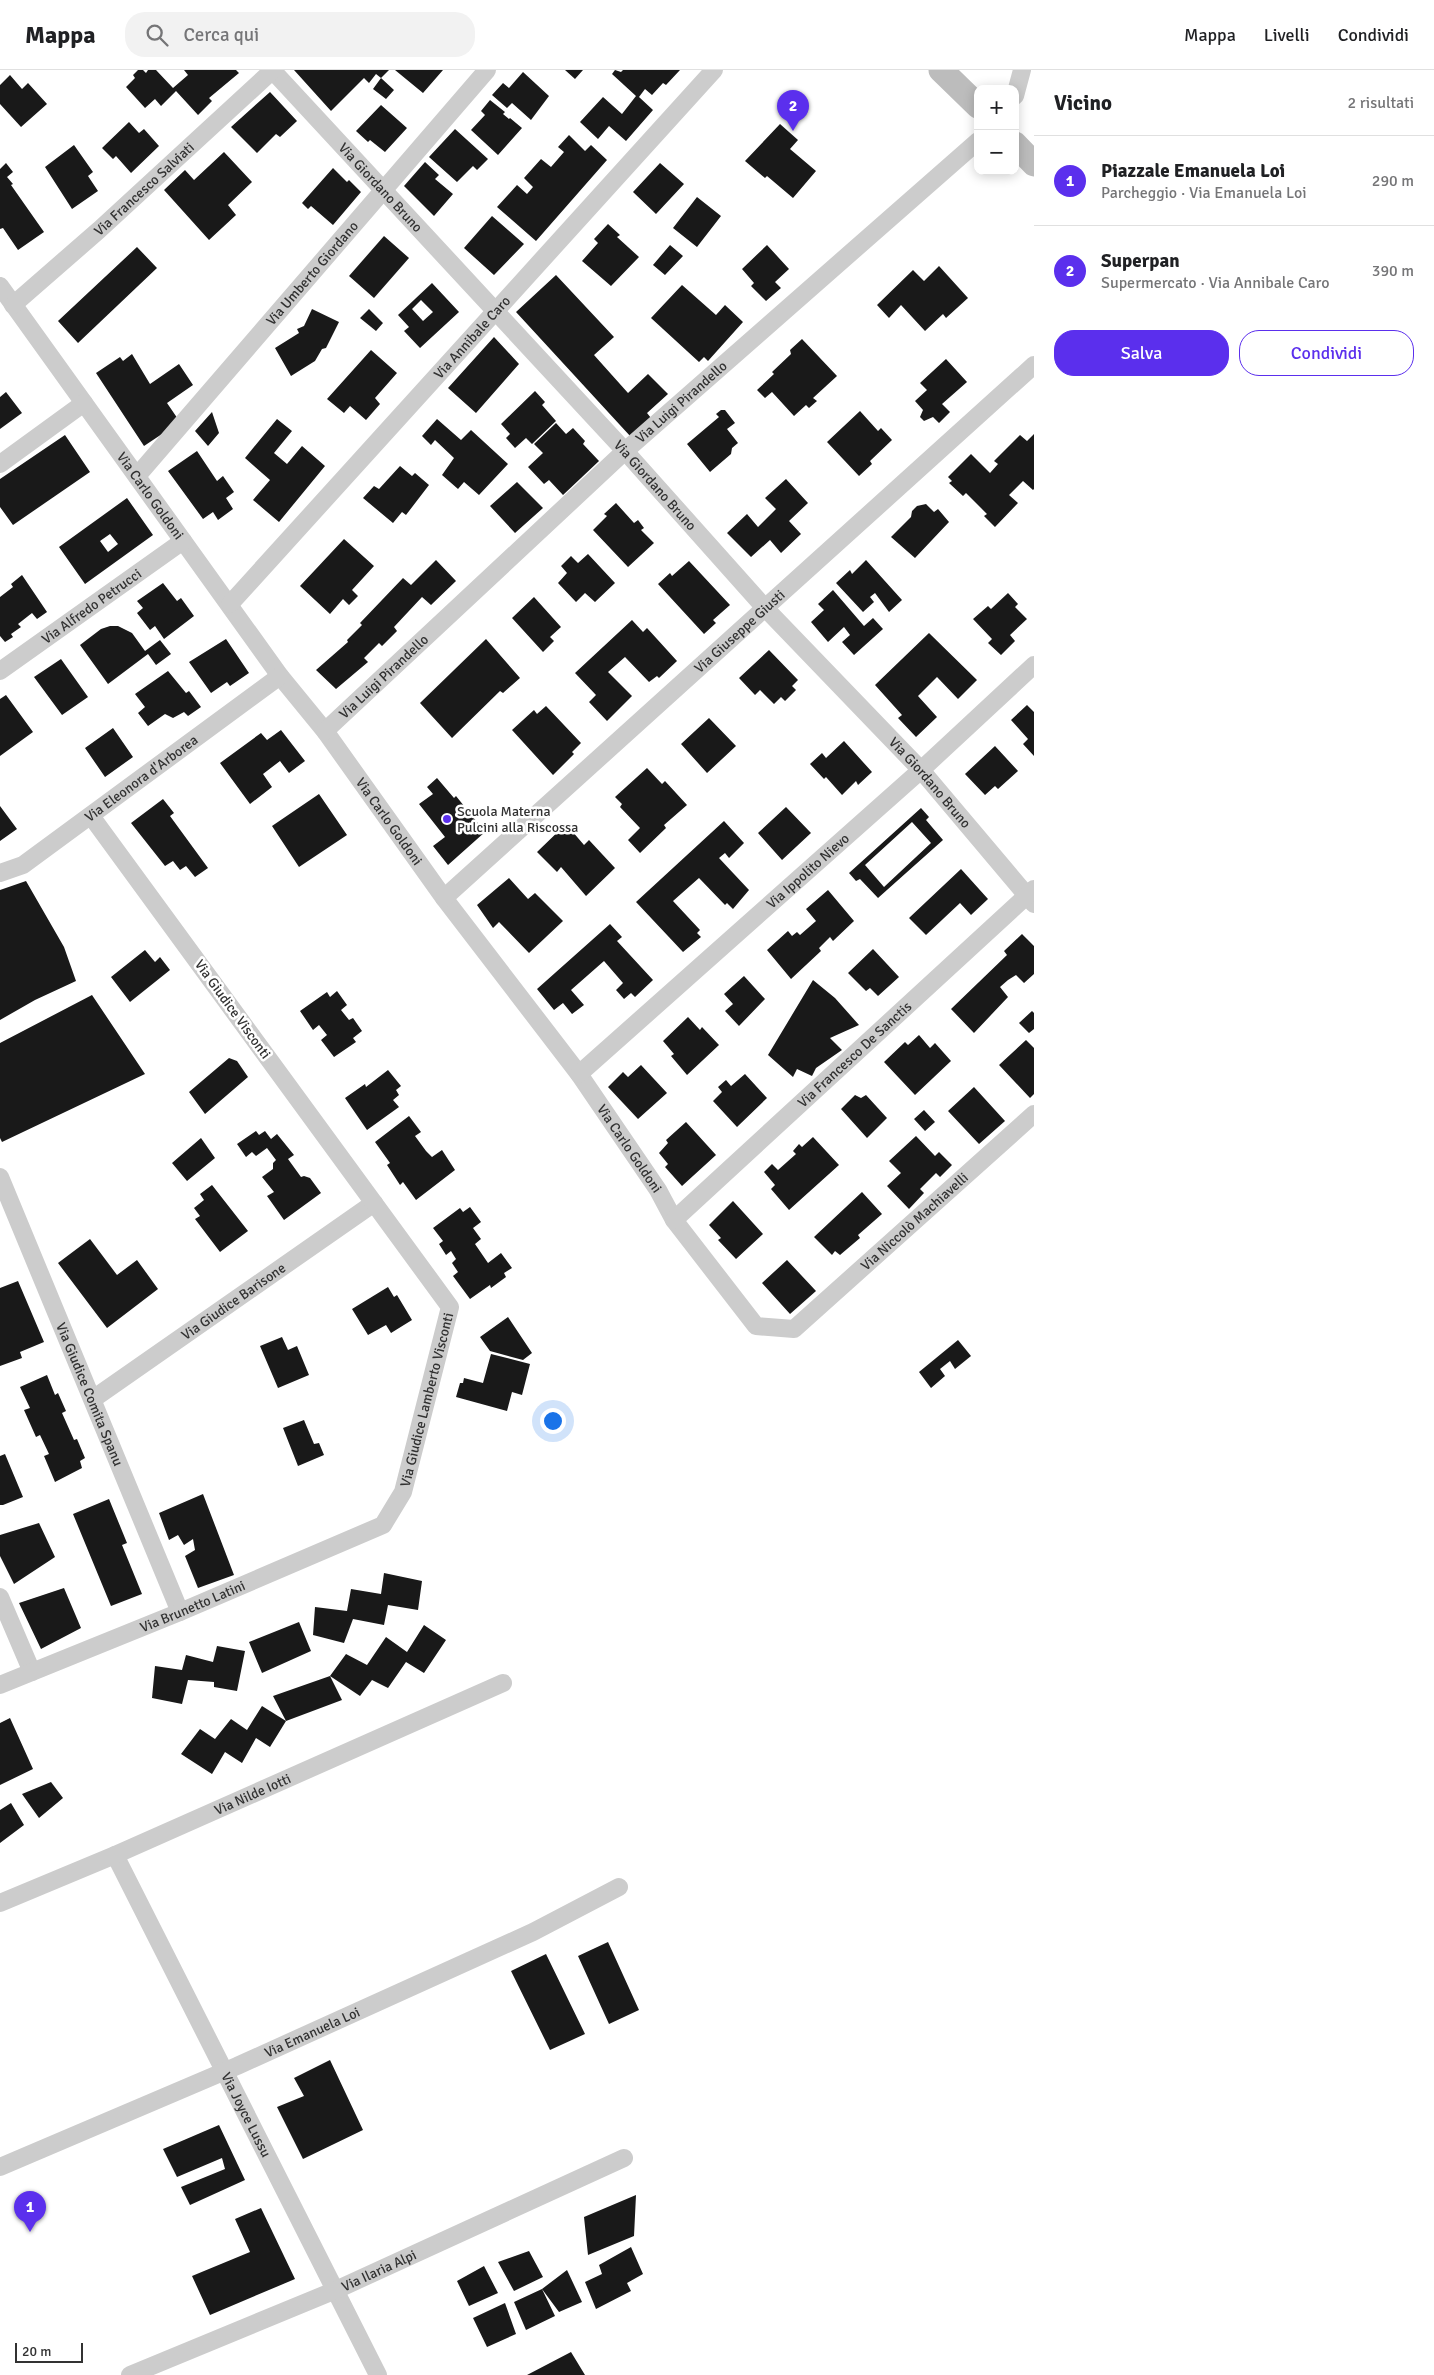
<!DOCTYPE html>
<html lang="it">
<head>
<meta charset="utf-8">
<style>
	:root { --surface:#fff; --page:#f2f2f2; --text:#202124; --muted:#757577; --line:#e0e0e0; --accent:#5b2fed }
	body { margin:0; font-family:Signika,sans-serif; background:var(--page); color:var(--text) }
	.controls { position:absolute; right:15px; top:15px; display:grid; overflow:hidden; border-radius:10px; box-shadow:0 2px 12px #0003 }
	.controls button { width:45px; height:45px; display:grid; place-items:center; padding:0; border:0; border-bottom:1px solid var(--line); background:var(--surface); color:var(--text); font:25px sans-serif }
	.scale { position:absolute; left:15px; bottom:12px; width:68px; box-sizing:border-box; padding-left:5px; border:2px solid #323232; border-top:0; font-size:14px; line-height:18px; white-space:nowrap; color:#323232; -webkit-text-stroke:4px #fff; paint-order:stroke }
	.you { position:absolute; left:552px; top:1350px; width:18px; height:18px; margin:-12px; border:4px solid #fff; border-radius:50%; background:#1a73e8; box-shadow:0 0 0 8px #1a73e833 }
	.badge { display:grid; place-items:center; width:32px; height:32px; border-radius:50%; background:var(--accent); color:#fff; font-size:16px; font-weight:700 }
	.pin { position:absolute; translate:-50% -41px; filter:drop-shadow(0 1px 2px #0008) }
	.pin::after { content:''; position:absolute; top:26px; width:18px; height:15px; background:inherit; clip-path:polygon(0 0,100% 0,50% 100%) }
	.list { margin:0; padding:0; list-style:none }
	h2 { display:flex; justify-content:space-between; align-items:center; height:65px; margin:0; padding:0 20px; font-size:21px }
	h2 small { font-size:16px; font-weight:400; color:var(--muted) }
	.list li { display:grid; grid-template-columns:32px 1fr auto; gap:15px; align-items:center; box-sizing:border-box; height:90px; padding:0 20px; border-top:1px solid var(--line) }
	.list b { display:block; font-size:19px; white-space:nowrap }
	.list p { margin:0; font-size:16px; white-space:nowrap; color:var(--muted) }
	.list em { font-size:16px; font-style:normal; color:var(--muted) }
	.actions { display:flex; gap:10px; padding:15px 20px }
	.actions a { flex:1; padding:11px 0; border:1px solid var(--accent); border-radius:20px; text-align:center; font-size:18px; color:var(--accent) }
	.actions .main { background:var(--accent); color:#fff }
	.icon { flex:none; width:28px; height:28px; fill:none; stroke:currentColor; stroke-width:2; stroke-linecap:round; stroke-linejoin:round }
	.map { position:relative; flex:none; width:1034px; height:2305px; overflow:hidden }
	header { display:flex; align-items:center; gap:30px; box-sizing:border-box; height:70px; padding:0 25px; background:var(--surface); border-bottom:1px solid var(--line) }
	header strong { font-size:24px }
	nav { display:flex; gap:28px; margin-inline-start:auto; font-size:18px }
	.search { width:350px; height:45px; background:var(--page); display:flex; align-items:center; gap:12px; box-sizing:border-box; padding:0 18px; border-radius:20px; color:var(--muted); font-size:19px }
	main { display:flex }
	aside { flex:1; background:var(--surface) }
	.map>svg:first-child { display:block }
</style>
</head>
<body>
<header>
<strong>Mappa</strong>
<div class="search"><svg class="icon" aria-label="search" viewBox="0 0 24 24"><circle cx="10" cy="10" r="6"/><path d="M15 15l6 6"/></svg>Cerca qui</div>
<nav><a>Mappa</a><a>Livelli</a><a>Condividi</a></nav>
</header>
<main>
<div class="map">
<svg width="1034" height="2305" viewBox="0 0 1034 2305">
	<rect width="100%" height="100%" fill="#fff"/>
	<path fill="#191919" fill-rule="evenodd" d="M138,0H143L146,3L148,0H156L173,18L188,5L184,0H236L239,3L209,28L212,31L198,45L176,21L161,36L155,29L145,38L126,17L135,8L133,5Z
		M294,0H389L381,8L376,4L369,13L364,8L331,41Z
		M395,0H443L423,23Z
		M565,0H583L575,9Z
		M615,0L621,2L623,0H680L666,15L663,13L652,25L645,19L639,27L653,40L626,71L609,56L598,69L580,52L603,27L622,44L636,26L612,4Z
		M523,2L549,26L531,50L512,33L507,38L492,25L503,13L509,18Z
		M10,5L22,19L28,13L47,34L21,57L0,34V15Z
		M381,8L394,20L386,29L373,19Z
		M270,22L297,51L280,67L276,64L257,83L231,57Z
		M490,30L505,42L503,44L509,49L510,48L522,58L498,85L471,60L485,45L481,41Z
		M381,35L407,58L385,82L370,70L368,72L356,61Z
		M129,52L139,63L144,59L159,76L131,103L116,86L113,89L102,78Z
		M780,54L798,70L790,79L816,101L793,128L767,106L765,108L745,91Z
		M455,59L488,89L477,100L473,96L457,112L429,87Z
		M569,65L585,81L591,75L607,90L536,171L497,137L517,115L527,124L533,117L524,108L541,89L551,97L564,82L558,77Z
		M74,75L93,102L88,106L98,121L72,139L45,97Z
		M224,82L252,112L228,135L236,145L209,170L164,120L185,100L194,110Z
		M425,92L439,105L435,109L453,124L434,146L404,116Z
		M6,93L13,102L7,107L13,114L11,115L44,162L18,180L3,158L0,159V99Z
		M660,93L684,114L656,144L633,122Z
		M333,98L347,112L349,110L361,122L333,155L311,136L308,139L302,133Z
		M697,127L721,146L697,177L673,158Z
		M492,146L524,174L494,205L464,178Z
		M608,154L620,165L617,167L639,187L611,216L582,191L598,173L594,169Z
		M384,166L409,188L374,228L349,206Z
		M670,175L683,186L665,205L653,195Z
		M767,175L789,199L775,212L781,218L766,231L751,216L754,213L742,199Z
		M137,177L157,198L78,273L58,251Z
		M939,196L968,228L946,248L943,244L925,261L901,235L889,248L877,235L913,200L924,211Z
		M556,205L614,267L594,285L628,323L648,304L668,324L647,343L651,348L631,367L516,242Z
		M432,213L459,242L420,278L404,261L409,257L398,245ZM421,230L433,242L423,251L412,239Z
		M682,215L716,245L725,235L743,252L708,291L704,287L699,292L651,248Z
		M312,239L339,252L326,278L322,279L315,291L291,306L275,278L299,263L297,259L304,256Z
		M369,239L383,253L376,261L360,248Z
		M494,267L519,294L476,343L448,318Z
		M802,269L837,306L813,328L817,331L809,338L806,335L794,346L772,322L765,328L757,320L774,304L772,302L791,284L790,280Z
		M371,280L397,303L375,328L380,334L366,350L350,336L344,343L327,329Z
		M132,284L150,314L179,294L193,315L167,333L180,352L144,376L96,303L120,287L123,291Z
		M946,289L967,312L942,334L950,342L939,353L933,347L924,351L920,347L923,340L915,331L927,320L920,313Z
		M535,321L545,332L542,335L556,351L532,374L526,368L515,378L506,368L510,364L501,354Z
		M6,322L22,343L0,359V327Z
		M721,340H725L735,353L727,359L738,373L732,378L731,384L710,402L687,374L719,347L716,344Z
		M860,341L878,361L881,358L892,370L870,391L872,394L859,406L827,372Z
		M212,342L219,363L208,376L195,361Z
		M277,349L292,361L274,383L287,394L302,376L325,396L279,452L253,430L270,410L245,388Z
		M437,349L461,370L471,360L508,394L479,425L464,412L458,419L442,405L454,388L435,370L431,375L422,366Z
		M556,353L566,364L573,358L585,371L583,374L599,391L563,425L549,410L544,414L528,397L543,383L534,374Z
		M1034,364V419L1033,420L1023,411L1009,425L1018,433L995,457L984,446L987,444L966,423L963,426L949,413L952,411L948,407L971,384L990,403L998,394L994,391L1020,365L1027,371Z
		M65,365L90,402L13,455L0,437V409Z
		M197,381L217,411L223,406L234,422L226,428L233,439L218,450L213,442L203,449L168,401Z
		M400,396L412,406L415,403L429,415L406,445L402,442L393,453L363,428L374,416L379,419Z
		M786,409L808,433L789,451L801,464L781,483L770,470L751,487L727,463L747,444L758,457L776,439L765,428Z
		M517,412L543,438L515,463L490,436Z
		M127,428L153,465L85,514L59,477ZM110,464L118,474L108,482L100,471Z
		M616,433L634,453L638,450L644,458L641,460L654,473L628,497L593,460L607,446L604,444Z
		M926,434L934,442L938,439L949,452L915,488L891,467L911,447L912,441L917,436Z
		M344,469L374,496L352,520L358,526L349,535L343,529L330,544L300,516Z
		M588,484L615,513L595,532L585,523L576,532L558,513L567,503L561,496L571,486L578,493Z
		M436,490L456,511L431,535L422,527L394,557L397,561L382,576L379,573L364,588L368,592L336,619L316,600L348,572L347,570L362,555L360,553L403,508L411,515Z
		M866,490L902,530L889,542L875,523L870,527L874,532L863,542L836,513L850,500L852,504Z
		M689,491L730,535L713,550L716,553L704,564L658,514L670,503L672,506Z
		M22,505L47,542L37,549L32,543L18,554L21,557L11,564L13,567L5,572L0,566V527L13,517L11,514Z
		M163,513L177,531L181,528L194,546L164,569L155,556L150,560L137,543L143,538L137,531Z
		M833,520L864,556L873,548L883,559L854,585L842,572L850,565L844,557L828,572L811,552L824,540L818,534Z
		M1008,523L1018,534L1015,537L1027,549L1010,565L1015,571L1001,585L988,573L992,569L973,549L988,536L991,539Z
		M534,527L561,557L550,567L554,571L543,582L512,548Z
		M632,550L643,562L647,558L677,591L659,608L657,606L649,612L625,587L608,602L632,626L607,651L589,632L596,625L575,603Z
		M110,556H118L132,563L145,581L160,570L171,584L156,595L148,584L108,614L80,575L101,559Z
		M929,563L977,610L958,629L937,607L918,626L937,647L916,667L898,648L902,645L875,615Z
		M226,569L249,603L230,616L227,612L211,623L189,592Z
		M486,569L520,608L503,623L500,621L452,668L420,633Z
		M769,580L798,610L792,616L796,620L785,631L781,627L774,634L760,620L755,625L739,608Z
		M61,589L88,627L62,645L34,607Z
		M168,601L186,623L189,621L201,637L188,646L184,642L173,648L165,644L148,656L138,643L145,637L135,624Z
		M6,625L33,662L0,686V629Z
		M1027,635L1034,642V686L1023,674L1028,669L1011,650Z
		M546,636L581,673L572,682L574,684L553,705L512,660L534,640L537,644Z
		M709,648L736,676L707,703L681,674Z
		M113,658L133,687L105,707L85,678Z
		M281,660L305,691L289,703L280,691L263,704L272,717L250,734L220,693L261,663L267,670Z
		M844,671L872,702L858,715L856,711L842,725L826,707L824,709L810,694L822,683L826,688Z
		M995,676L1018,701L998,719L995,716L985,725L965,704Z
		M647,698L662,714L665,711L687,735L664,755L666,758L640,783L628,770L640,758L620,737L622,734L615,727Z
		M437,708L454,728L456,726L485,762L448,795L433,776L445,767L419,734L433,724L427,717Z
		M319,724L347,765L299,797L272,756Z
		M163,729L174,743L170,746L208,798L195,807L186,796L180,800L173,791L165,796L131,753Z
		M0,736L17,759L0,771Z
		M786,737L811,763L782,790L758,763Z
		M921,738L929,747L926,750L943,770L878,828L860,809L856,811L849,803ZM912,752L931,773L884,817L865,795Z
		M724,751L744,773L729,788L725,783L719,788L749,820L733,839L727,833L725,835L699,808L673,831L700,860L697,863L701,867L683,882L636,832Z
		M566,754L584,775L589,770L615,798L586,826L561,797L557,802L537,782Z
		M961,799L988,829L971,845L960,833L926,865L909,848Z
		M509,808L528,829L535,823L563,851L529,883L499,852L493,858L477,835Z
		M26,811L64,877L76,911L35,930L0,950V820Z
		M828,820L854,851L833,871L830,867L819,878L821,881L791,909L767,880L788,861L792,866L797,862L800,865L816,851L806,839Z
		M610,854L622,867L617,871L653,910L635,927L631,923L624,929L616,920L623,913L604,891L571,920L584,935L572,944L563,933L554,940L537,919Z
		M1022,864L1034,876V904L1024,913L1016,905L1008,910L1000,917L1008,927L974,963L951,939L1007,885L1004,881Z
		M873,879L899,907L878,926L870,918L866,921L848,903Z
		M145,880L155,892L160,887L170,900L130,932L111,907Z
		M744,906L765,929L739,956L725,941L733,934L724,924Z
		M813,910L835,928L859,955L830,968L842,980L816,998L812,1006L797,999L793,1007L768,985Z
		M337,921L347,935L341,940L349,950L353,948L362,961L353,968L356,972L334,987L321,970L327,965L319,955L313,960L300,941L327,922L330,927Z
		M92,925L145,1004L2,1072L0,1068V973Z
		M1032,941L1034,943V959L1029,963L1019,953Z
		M688,947L700,960L702,957L719,975L687,1005L671,986L674,984L663,971Z
		M919,965L930,978L935,973L951,991L915,1025L884,992L905,972L908,975Z
		M1026,970L1034,978V1024L1030,1028L999,995Z
		M229,988L237,991L248,1007L205,1044L189,1022Z
		M641,995L667,1023L638,1049L608,1017L623,1002L628,1007Z
		M388,1000L401,1016L396,1020L399,1025L393,1030L399,1037L367,1060L345,1028L365,1014L366,1017Z
		M745,1004L767,1028L737,1057L713,1031L722,1022L718,1017L726,1010L731,1016Z
		M974,1017L1005,1051L979,1074L948,1041Z
		M855,1025L861,1028L866,1025L887,1048L867,1068L841,1039Z
		M924,1040L935,1052L925,1061L914,1049Z
		M409,1046L421,1062L415,1066L426,1081L432,1087L442,1080L455,1100L416,1130L403,1112L400,1115L387,1095L390,1093L375,1072Z
		M686,1052L716,1085L682,1116L665,1097L668,1094L659,1083L668,1073L666,1070Z
		M256,1061L259,1065L265,1061L271,1069L277,1064L294,1085L288,1089L301,1107L304,1106L310,1108L321,1123L284,1150L267,1126L274,1122L262,1107L273,1099V1093L276,1090L267,1078L256,1086L252,1082L246,1087L237,1074Z
		M916,1066L935,1086L939,1082L952,1095L940,1107L936,1103L920,1119L924,1123L909,1139L887,1116L901,1103L889,1091Z
		M813,1067L839,1095L789,1140L771,1119L775,1115L764,1102L772,1094L778,1100L796,1084L793,1081L799,1074L802,1077Z
		M201,1068L215,1088L187,1111L172,1093Z
		M212,1115L248,1161L220,1182L195,1149L200,1146L194,1138L204,1130L200,1124Z
		M862,1122L882,1144L858,1165L860,1168L840,1185L835,1181L832,1185L814,1167Z
		M733,1131L763,1164L736,1189L718,1170L721,1168L709,1155Z
		M470,1137L481,1152L473,1158L481,1169L475,1174L488,1193L501,1183L512,1198L504,1203L506,1207L491,1218L490,1215L470,1229L453,1206L458,1202L452,1193L456,1189L451,1181L446,1185L439,1174L443,1171L433,1158L460,1138L463,1142Z
		M90,1169L117,1205L137,1190L158,1219L107,1258L58,1193Z
		M787,1190L816,1221L790,1244L762,1213Z
		M18,1211L44,1272L20,1282L22,1288L0,1296V1218Z
		M388,1217L394,1227L397,1225L412,1250L391,1263L386,1255L368,1265L352,1239Z
		M508,1247L532,1283L523,1290L490,1281L480,1267Z
		M282,1267L288,1280L297,1276L309,1305L278,1318L260,1276Z
		M958,1270L971,1286L955,1299L950,1291L940,1299L945,1306L931,1318L919,1302Z
		M491,1284L530,1294L522,1325L512,1322L507,1341L456,1327L460,1313H463L464,1308L483,1313Z
		M47,1305L55,1325L58,1323L66,1341L62,1343L74,1370L77,1369L85,1388L80,1391L82,1398L55,1412L44,1386L49,1384L40,1365L36,1367L24,1340L30,1338L20,1317Z
		M304,1350L314,1374L319,1373L324,1385L298,1396L283,1358Z
		M5,1384L23,1427L3,1435H0V1386Z
		M203,1424L234,1505L198,1518L185,1486L195,1480L193,1469L184,1475L178,1465L169,1470L159,1443Z
		M109,1429L127,1473L122,1475L142,1524L111,1536L73,1444Z
		M39,1453L55,1487L14,1514L0,1486V1465Z
		M384,1503L422,1511L418,1540L388,1535L384,1555L353,1549L344,1573L313,1565L315,1537L347,1541L351,1519L381,1524Z
		M64,1518L81,1558L41,1579L19,1533Z
		M299,1552L311,1581L262,1603L249,1572Z
		M424,1555L446,1570L424,1603L406,1592L388,1618L372,1610L360,1626L330,1606L346,1584L367,1595L386,1567L407,1582Z
		M217,1576L245,1581L237,1621L214,1617V1612L188,1610L182,1634L152,1628L155,1596L182,1600L186,1585L213,1592Z
		M330,1606L342,1630L286,1651L273,1626Z
		M262,1636L286,1651L270,1677L256,1668L242,1693L225,1682L212,1704L181,1684L200,1659L215,1669L231,1649L247,1660Z
		M10,1648L33,1699L0,1715V1653Z
		M51,1712L63,1728L39,1748L22,1724Z
		M11,1733L24,1755L0,1773V1740Z
		M608,1872L639,1940L609,1954L578,1886Z
		M546,1884L585,1964L550,1980L511,1901Z
		M330,1990L363,2060L303,2089L277,2037L304,2026L294,2008Z
		M219,2055L245,2110L190,2135L181,2117L225,2099L222,2088L177,2107L163,2079Z
		M636,2125L634,2166L588,2185L584,2147Z
		M261,2138L295,2209L210,2245L192,2206L250,2182L235,2149Z
		M631,2177L643,2204L627,2213L631,2221L596,2239L585,2212L602,2204L599,2195Z
		M529,2181L543,2207L514,2221L498,2192Z
		M484,2196L498,2223L469,2236L457,2211Z
		M567,2200L582,2232L559,2242L542,2219Z
		M542,2219L555,2246L526,2260L514,2232Z
		M505,2233L516,2264L487,2277L473,2248Z
		M571,2282L585,2305H527Z"/>
	<g fill="none" stroke-linecap="round" stroke-linejoin="round">
		<g stroke="#ccc" stroke-width="18">
			<path id="s1" d="M272,0L625,381L765,538L921,700L1034,834"/>
			<path d="M1015,26L1022,0"/>
			<path id="s2" d="M0,216L280,606L325,661L444,828L579,1004L658,1120L674,1150L756,1256L794,1259L1034,1044"/>
			<path id="s3" d="M13,235L99,160L273,0"/>
			<path d="M0,394L84,333"/>
			<path id="s4" d="M137,406L487,0"/>
			<path id="s5" d="M230,534L714,0"/>
			<path id="s6" d="M0,601L183,471"/>
			<path id="s7" d="M325,661L625,381L978,71"/>
			<path id="s8" d="M0,803L23,795L280,606"/>
			<path id="s9" d="M444,828L1034,295"/>
			<path id="s10" d="M579,1004L921,700L1034,595"/>
			<path id="s11" d="M0,1107L180,1542"/>
			<path id="s12" d="M674,1150L1034,819"/>
			<path id="s13" d="M93,1329L374,1133"/>
			<path d="M0,1527L32,1602"/>
			<path id="s14" d="M0,1615L180,1542L383,1455L403,1422L450,1237L91,746"/>
			<path id="s15" d="M115,1785L378,2305"/>
			<path id="s16" d="M0,1833L115,1785L503,1613"/>
			<path id="s17" d="M0,2097L237,1996L533,1862L619,1817"/>
			<path id="s18" d="M130,2305L336,2220L624,2088"/>
		</g>
		<path stroke="#bcbcbc" stroke-width="25" d="M941,0L978,36
			M1015,74L1034,94"/>
	</g>
	<circle fill="#5b2fed" stroke="#fff" stroke-width="2" cx="447" cy="749" r="5"/>
	<g text-anchor="middle" stroke-width="5" stroke-linejoin="round" paint-order="stroke">
		<g font-size="14" fill="#323232" stroke="#fff">
			<text dy="5" stroke="none"><textPath href="#s1" startOffset="160">Via Giordano Bruno</textPath></text>
			<text dy="5" stroke="none"><textPath href="#s3" startOffset="175">Via Francesco Salviati</textPath></text>
			<text dy="5" stroke="none"><textPath href="#s4" startOffset="268">Via Umberto Giordano</textPath></text>
			<text dy="5" stroke="none"><textPath href="#s5" startOffset="360">Via Annibale Caro</textPath></text>
			<text dy="5" stroke="none"><textPath href="#s7" startOffset="485">Via Luigi Pirandello</textPath></text>
			<text dy="5" stroke="none"><textPath href="#s1" startOffset="565">Via Giordano Bruno</textPath></text>
			<text dy="5" stroke="none"><textPath href="#s2" startOffset="258">Via Carlo Goldoni</textPath></text>
			<text dy="5" stroke="none"><textPath href="#s6" startOffset="112">Via Alfredo Petrucci</textPath></text>
			<text dy="5" stroke="none"><textPath href="#s9" startOffset="398">Via Giuseppe Giusti</textPath></text>
			<text dy="5" stroke="none"><textPath href="#s7" startOffset="80">Via Luigi Pirandello</textPath></text>
			<text dy="5" stroke="none"><textPath href="#s8" startOffset="171">Via Eleonora d'Arborea</textPath></text>
			<text dy="5" stroke="none"><textPath href="#s1" startOffset="970">Via Giordano Bruno</textPath></text>
			<text dy="5" stroke="none"><textPath href="#s2" startOffset="662">Via Carlo Goldoni</textPath></text>
			<text dy="5" stroke="none"><textPath href="#s10" startOffset="306">Via Ippolito Nievo</textPath></text>
			<text transform="translate(233 939) rotate(54)" y="5">Via Giudice Visconti</text>
			<text dy="5" stroke="none"><textPath href="#s12" startOffset="245">Via Francesco De Sanctis</textPath></text>
			<text dy="5" stroke="none"><textPath href="#s2" startOffset="1068">Via Carlo Goldoni</textPath></text>
			<text dy="5" stroke="none"><textPath href="#s2" startOffset="1486">Via Niccolò Machiavelli</textPath></text>
			<text dy="5" stroke="none"><textPath href="#s13" startOffset="171">Via Giudice Barisone</textPath></text>
			<text dy="5" stroke="none"><textPath href="#s11" startOffset="235">Via Giudice Comita Spanu</textPath></text>
			<text dy="5" stroke="none"><textPath href="#s14" startOffset="549">Via Giudice Lamberto Visconti</textPath></text>
			<text dy="5" stroke="none"><textPath href="#s14" startOffset="208">Via Brunetto Latini</textPath></text>
			<text dy="5" stroke="none"><textPath href="#s16" startOffset="275">Via Nilde Iotti</textPath></text>
			<text dy="5" stroke="none"><textPath href="#s17" startOffset="340">Via Emanuela Loi</textPath></text>
			<text dy="5" stroke="none"><textPath href="#s15" startOffset="291">Via Joyce Lussu</textPath></text>
			<text dy="5" stroke="none"><textPath href="#s18" startOffset="270">Via Ilaria Alpi</textPath></text>
		</g>
		<g font-size="14" fill="#323232" stroke="#fff" text-anchor="start">
			<text x="457" y="746">Scuola Materna<tspan x="457" dy="16">Pulcini alla Riscossa</tspan></text>
		</g>
	</g>
</svg>
<div class="controls">
<button>+</button>
<button>−</button>
</div>
<div class="scale">20 m</div>
<div class="you"></div>
<div class="pin badge" style="left:30px;top:2162px">1</div>
<div class="pin badge" style="left:793px;top:61px">2</div>
</div>
<aside>
<h2>Vicino<small>2 risultati</small></h2>
<ul class="list">
<li><span class="badge">1</span><div><b>Piazzale Emanuela Loi</b><p>Parcheggio · Via Emanuela Loi</p></div><em>290 m</em></li>
<li><span class="badge">2</span><div><b>Superpan</b><p>Supermercato · Via Annibale Caro</p></div><em>390 m</em></li>
</ul>
<div class="actions"><a class="main">Salva</a><a>Condividi</a></div>
</aside>
</main>
</body>
</html>
